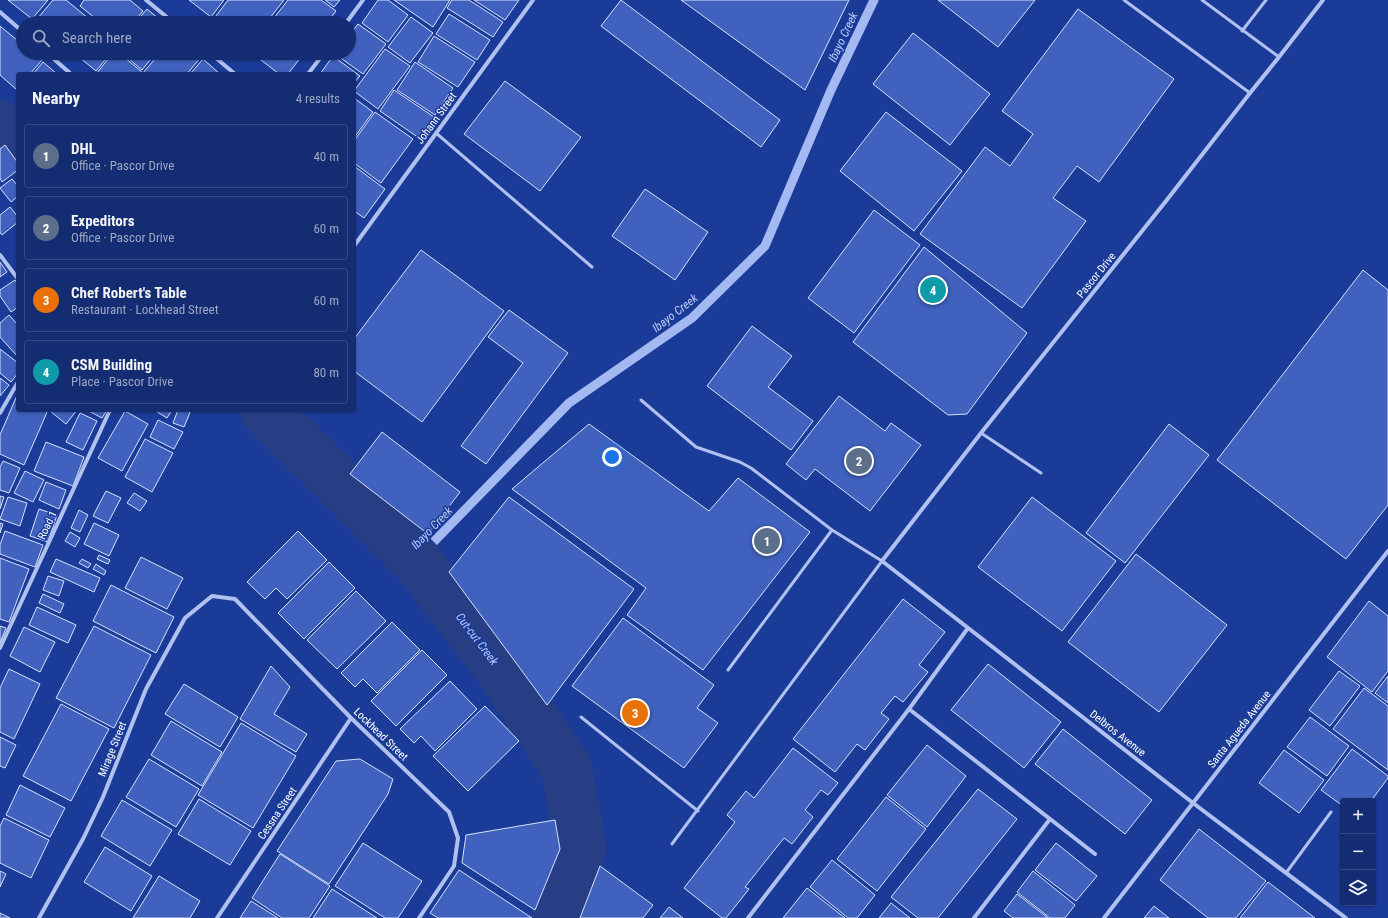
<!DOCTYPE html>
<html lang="en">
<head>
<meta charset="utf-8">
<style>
	:root { --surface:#142c72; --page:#21387a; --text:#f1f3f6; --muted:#9da7c4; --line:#334884; --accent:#bca0f2 }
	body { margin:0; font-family:"Roboto Condensed",sans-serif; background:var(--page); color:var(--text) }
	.controls { position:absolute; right:12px; bottom:12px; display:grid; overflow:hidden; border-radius:4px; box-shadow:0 1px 3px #0004 }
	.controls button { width:36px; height:36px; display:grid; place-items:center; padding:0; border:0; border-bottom:1px solid var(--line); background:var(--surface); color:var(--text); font:20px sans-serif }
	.you { position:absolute; left:612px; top:457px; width:14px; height:14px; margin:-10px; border:3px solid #fff; border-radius:50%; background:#1a73e8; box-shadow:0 0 0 6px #1a73e833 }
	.badge { display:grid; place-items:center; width:26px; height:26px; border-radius:50%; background:var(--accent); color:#fff; font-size:13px; font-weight:700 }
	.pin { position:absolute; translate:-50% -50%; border:2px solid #fff; box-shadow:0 1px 4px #0006 }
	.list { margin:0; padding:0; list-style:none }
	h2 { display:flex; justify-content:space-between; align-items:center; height:52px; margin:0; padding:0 16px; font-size:17px }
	h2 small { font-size:13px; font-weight:400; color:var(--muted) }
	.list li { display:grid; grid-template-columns:26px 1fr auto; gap:12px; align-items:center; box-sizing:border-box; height:64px; margin:0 8px 8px; padding:0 8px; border:1px solid var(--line); border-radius:4px }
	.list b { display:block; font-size:15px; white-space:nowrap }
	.list p { margin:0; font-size:13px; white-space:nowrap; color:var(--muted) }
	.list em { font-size:13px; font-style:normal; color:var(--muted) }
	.icon { flex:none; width:22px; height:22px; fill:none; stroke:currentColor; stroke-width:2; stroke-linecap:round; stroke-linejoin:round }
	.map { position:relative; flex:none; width:1388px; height:918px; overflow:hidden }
	.search { position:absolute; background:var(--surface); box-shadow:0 1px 3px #0004; left:16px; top:16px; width:340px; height:44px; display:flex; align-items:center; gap:10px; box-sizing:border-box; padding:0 14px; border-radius:22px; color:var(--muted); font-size:15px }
	.panel { position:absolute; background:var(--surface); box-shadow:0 1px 3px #0004; left:16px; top:72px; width:340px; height:340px; border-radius:4px }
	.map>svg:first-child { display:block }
</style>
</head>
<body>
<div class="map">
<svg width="1388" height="918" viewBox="0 0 1388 918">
	<rect width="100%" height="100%" fill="#1b3b98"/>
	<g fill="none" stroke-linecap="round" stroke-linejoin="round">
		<path stroke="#a4b9f2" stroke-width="9" d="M416,560L569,403L692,318L765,246L831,90L874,0"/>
		<path stroke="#273e85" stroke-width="51" d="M0,126L18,147
			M265,410L416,560L497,665L566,767L581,848L556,918"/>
	</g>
	<path fill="#4061bd" stroke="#d7e1fb" d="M8,0H48L32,19Z
		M53,0H66L88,18L84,23H41L37,19Z
		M84,0H130L143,11L133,23H101L80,6Z
		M189,0H224L211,17Z
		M228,0H284L266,23H216L213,20Z
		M288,0H321L336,11L327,23H270Z
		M325,0H340L334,7Z
		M378,0H388L408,15L388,42L362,23Z
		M394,0H450L433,27Z
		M452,0H469L503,22L493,37L447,8Z
		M474,0H519L505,20Z
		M621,0L780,120L761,147L601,26Z
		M681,0H849L805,90Z
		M938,0H1035L998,47Z
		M147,9L164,23H135Z
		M1078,9L1174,79L1099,182L1077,166L1053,198L1086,221L1022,308L920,234L985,147L1010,166L1033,134L1002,111Z
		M449,14L490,40L477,60L436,34Z
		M411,17L433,33L410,63L388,47Z
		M358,24L386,44L363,74L335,54L349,53V36Z
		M0,26L23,45V53H33L42,60L30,74H18L17,90L0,75Z
		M913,33L990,94L950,145L873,84Z
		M434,36L475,62L458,87L418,62Z
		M385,49L410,66L378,109L354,91Z
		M74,53H111L96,71Z
		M113,53H119L142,72L141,74H96Z
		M122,53H156L142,70Z
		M160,53H194L200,58L187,74H142Z
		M252,53H304L288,74H279Z
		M333,56L360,76L354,83V74H320Z
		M203,59L220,74H190Z
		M43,62L57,74H33Z
		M415,62L453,88L435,115L397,90Z
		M505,81L581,137L540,191L464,134Z
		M394,90L434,117L419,138L380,111Z
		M354,98L373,112L354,138Z
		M375,112L413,139L381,183L354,163V141Z
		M886,112L962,171L914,231L840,171Z
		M5,145L18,163V170L2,182L0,178V149Z
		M354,166L385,189L364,218L354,211Z
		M12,179L18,186V196L11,202L0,188Z
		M645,189L708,232L675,280L612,236Z
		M10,207L18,217V222L2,235L0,232V215Z
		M874,210L920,245L854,333L808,298Z
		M924,247L1027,333L967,414L948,415L853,342Z
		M421,250L504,311L422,422L354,371V339Z
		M0,262L7,272L0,277Z
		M1363,270L1388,290V505L1346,559L1217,460Z
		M15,280L18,285V307L11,312L0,296V290Z
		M509,310L568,353L486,464L461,446L523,363L488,337Z
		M9,315L18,325V357L0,337V323Z
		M752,326L792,356L768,387L813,421L791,450L707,386Z
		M0,349L18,363V373L11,382L0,373Z
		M0,378L9,385L0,396Z
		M18,393V410H48L24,465L0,454V435Z
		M839,396L885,431L891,423L921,445L870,511L815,469L806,480L786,464Z
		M50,410H77L66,424L50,411Z
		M87,410H107L102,418Z
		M154,410H172L167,418Z
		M178,410H191L184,427L173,423Z
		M125,411L148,424L122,471L98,458Z
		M80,413L97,421L83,450L66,442Z
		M158,420L183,432L174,449L150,437Z
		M589,424L709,511L738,478L810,532L703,670L627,615L646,588L512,489Z
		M1169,424L1209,455L1125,563L1086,533Z
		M382,432L460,492L428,534L350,474Z
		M145,439L173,453L152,492L125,477Z
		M46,442L84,457L73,486L34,471Z
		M3,461L20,468L9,493L0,490V467Z
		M25,471L44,480L33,502L14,493Z
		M46,482L66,490L59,509L39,500Z
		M106,491L121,498L108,523L93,516Z
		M134,493L147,501L140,511L127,503Z
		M0,496L4,497L0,509Z
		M8,497L27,503L20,526L0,519Z
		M509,497L634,589L547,705L449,572Z
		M1032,497L1116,561L1062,631L978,567Z
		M39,509L57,515L48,542L30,536Z
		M79,510L88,515L80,532L71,528Z
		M0,523L3,524L0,533Z
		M94,523L119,535L109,556L84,544Z
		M5,531L43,545L35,567L0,554V545Z
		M298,531L327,560L287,599L276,588L265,599L247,582Z
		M70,532L80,538L75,547L65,541Z
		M1136,554L1227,625L1159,712L1068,642Z
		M99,555L110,560L108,564L97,559Z
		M141,557L183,578L167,609L125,588Z
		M0,558L29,569L9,622L0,619Z
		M56,559L100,578L94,592L50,572Z
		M82,559L91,564L88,568L79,563Z
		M329,562L355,588L304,639L278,613Z
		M96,564L106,571L104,575L93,569Z
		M48,576L64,581L59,596L43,590Z
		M111,585L174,617L156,653L93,621Z
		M356,591L386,621L337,669L307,640Z
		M43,594L64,604L60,613L39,603Z
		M903,599L945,632L919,665L928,672L903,702L895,696L881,713L889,719L865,750L857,744L835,772L793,739Z
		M1369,601L1388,616V671L1372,692L1327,657Z
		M37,607L76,625L68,643L29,625Z
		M623,618L714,685L697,708L718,723L684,768L572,686Z
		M392,622L420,650L377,693L363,679L355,687L341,673Z
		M0,626L6,628L0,643Z
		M94,626L151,655L114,728L56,698Z
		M24,627L55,642L40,672L10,656Z
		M422,650L447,675L396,726L371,701Z
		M988,664L1061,722L1024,768L951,710Z
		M271,666L290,687L274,714L307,734L296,752L240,719Z
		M9,669L40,684L14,739L0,732V688Z
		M1339,671L1360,686L1330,726L1309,710Z
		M1388,676V703L1375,693Z
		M450,681L477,709L435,751L421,736L414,743L400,729Z
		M184,684L238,717L220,747L165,714Z
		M1364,688L1388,706V770L1333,729Z
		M61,704L109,729L71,801L23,776Z
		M485,706L519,741L468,791L433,756Z
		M1310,717L1349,746L1327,776L1287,747Z
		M171,721L222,752L202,786L151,755Z
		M241,723L296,756L253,828L198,795Z
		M1063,729L1152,800L1125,834L1035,764Z
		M0,737L16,745L5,768L0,766Z
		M927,745L966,776L927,827L887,795Z
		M793,748L838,783L828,795L821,790L805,810L813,817L792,844L784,838L745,887L749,889L726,918H722L684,888L735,822L727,815L746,791L754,798Z
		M1352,749L1388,776V778L1371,801H1343V806L1321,790Z
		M1284,750L1324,780L1299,813L1259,783Z
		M149,759L199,789L176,827L126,797Z
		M360,759L393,779L388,794L329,884L277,851L336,761Z
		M20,785L65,808L50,837L6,815Z
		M978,789L1017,819L938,918H918L891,897Z
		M886,797L926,829L877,891L837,859Z
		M199,799L251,831L230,865L178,834Z
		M122,800L172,830L150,866L101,836Z
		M4,818L49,840L31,878L0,863V826Z
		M555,820L560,849L535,910L462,863L466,835Z
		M1199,829L1266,881L1236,918H1208L1160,880Z
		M363,843L422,881L398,918H385L335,886Z
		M1056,843L1097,876L1076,901L1035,870Z
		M105,847L152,876L131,911L84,882Z
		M280,854L330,886L309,918H282L252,898Z
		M832,860L875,895L857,918H848L810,887Z
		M600,866L653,905L643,918H580Z
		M459,870L532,918H438L430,913Z
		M0,871L6,874L0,887Z
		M1033,871L1075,905L1065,918H1050L1017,892Z
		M159,876L200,901L190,918H133Z
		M1268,882L1315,918H1240Z
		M807,888L845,918H783Z
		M332,889L377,918H313Z
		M1017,894L1048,918H1013L1004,911Z
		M251,901L278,918H240Z
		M891,903L910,918H879Z
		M1154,906L1169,918H1144Z
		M669,907L683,918H660Z
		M0,913L10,918H0Z"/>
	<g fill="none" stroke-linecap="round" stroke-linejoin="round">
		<path stroke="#b0c1f0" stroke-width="3" d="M1124,0L1250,93
			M1202,0L1279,57
			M1242,31L1266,0
			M436,133L592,267
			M641,400L696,447L740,462L751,468L832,530L882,561L672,844
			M981,433L1041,473
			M728,670L832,530
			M581,717L698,811
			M1286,873L1331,812"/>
		<path stroke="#b0c1f0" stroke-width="4" d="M146,0L174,23
			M1323,0L1279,57L1250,93L1166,201L981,433L882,561L1193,803L1346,918
			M0,12L23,32
			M346,23L363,0
			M47,53L71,74
			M210,53L235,74
			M308,74L324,53
			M354,246L533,0
			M0,255L18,279
			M0,413L18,382
			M0,648L110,410
			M909,709L1095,854
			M39,918L83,839L103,797L146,689L185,618L212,596L235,599L351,718L449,812L458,838L454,866L419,918
			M217,918L351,718
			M748,918L909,709L968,628
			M974,918L1050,819
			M1104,918L1388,551"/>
	</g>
	<g text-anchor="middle" stroke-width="3" stroke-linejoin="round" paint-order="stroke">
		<g font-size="11" fill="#fff" stroke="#1b3b98">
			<text transform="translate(436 118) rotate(-54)" y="4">Johann Street</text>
			<text transform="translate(1096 275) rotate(-51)" y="4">Pascor Drive</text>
			<text transform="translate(47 525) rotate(-65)" y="4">Road 1</text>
			<text transform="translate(1239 729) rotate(-52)" y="4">Santa Agueda Avenue</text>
			<text transform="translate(1118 733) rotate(38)" y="4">Delbros Avenue</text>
			<text transform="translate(381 734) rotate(44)" y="4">Lockhead Street</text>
			<text transform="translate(112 749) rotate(-68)" y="4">Mirage Street</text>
			<text transform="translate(277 813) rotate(-56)" y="4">Cessna Street</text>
		</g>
		<g font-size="12" font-style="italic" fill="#bdcdf7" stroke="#1b3b98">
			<text transform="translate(843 37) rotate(-65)" y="4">Ibayo Creek</text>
			<text transform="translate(675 313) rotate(-38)" y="4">Ibayo Creek</text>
			<text transform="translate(432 528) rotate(-46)" y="4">Ibayo Creek</text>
			<text transform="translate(477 639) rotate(53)" y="4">Cut-cut Creek</text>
		</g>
	</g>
</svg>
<div class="controls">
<button>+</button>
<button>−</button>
<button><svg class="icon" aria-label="layers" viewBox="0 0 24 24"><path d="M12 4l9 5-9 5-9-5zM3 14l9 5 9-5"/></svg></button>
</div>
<div class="you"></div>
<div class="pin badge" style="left:767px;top:541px;background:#5c6f8a">1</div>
<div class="pin badge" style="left:859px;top:461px;background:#5c6f8a">2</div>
<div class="pin badge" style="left:635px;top:713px;background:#e8710a">3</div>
<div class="pin badge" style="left:933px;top:290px;background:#0f9aa8">4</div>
<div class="search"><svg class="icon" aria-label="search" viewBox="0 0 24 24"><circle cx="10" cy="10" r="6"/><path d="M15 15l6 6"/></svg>Search here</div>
<section class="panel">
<h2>Nearby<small>4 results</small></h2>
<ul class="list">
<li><span class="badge" style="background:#5c6f8a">1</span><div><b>DHL</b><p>Office · Pascor Drive</p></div><em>40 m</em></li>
<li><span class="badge" style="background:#5c6f8a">2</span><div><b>Expeditors</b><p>Office · Pascor Drive</p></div><em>60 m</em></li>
<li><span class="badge" style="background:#e8710a">3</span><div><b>Chef Robert's Table</b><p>Restaurant · Lockhead Street</p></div><em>60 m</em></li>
<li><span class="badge" style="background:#0f9aa8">4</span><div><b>CSM Building</b><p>Place · Pascor Drive</p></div><em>80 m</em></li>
</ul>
</section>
</div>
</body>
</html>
